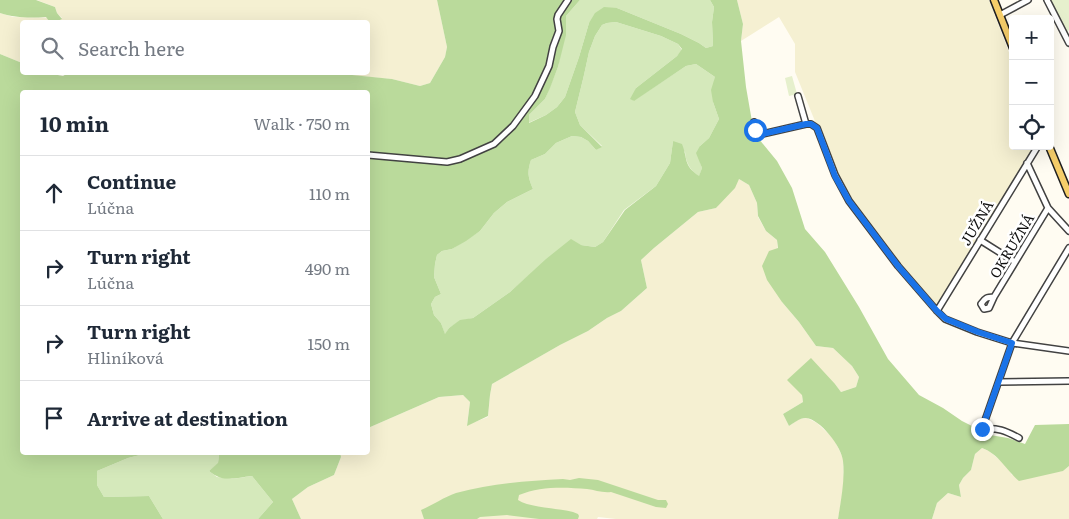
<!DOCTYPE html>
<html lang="en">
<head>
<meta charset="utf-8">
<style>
	:root { --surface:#fff; --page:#f2f2f3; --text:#1f2937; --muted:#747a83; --line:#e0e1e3 }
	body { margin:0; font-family:Literata,serif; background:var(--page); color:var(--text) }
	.controls { position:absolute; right:15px; top:15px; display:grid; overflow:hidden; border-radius:5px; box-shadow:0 5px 20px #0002 }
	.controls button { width:45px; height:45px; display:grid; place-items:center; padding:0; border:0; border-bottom:1px solid var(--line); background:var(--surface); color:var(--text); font:25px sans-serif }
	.stop { position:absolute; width:15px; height:15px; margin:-11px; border:4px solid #1a73e8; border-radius:50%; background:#fff }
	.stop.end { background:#1a73e8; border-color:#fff; box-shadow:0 1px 5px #0008 }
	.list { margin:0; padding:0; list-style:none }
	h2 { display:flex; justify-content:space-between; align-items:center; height:65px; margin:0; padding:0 20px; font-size:21px }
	h2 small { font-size:16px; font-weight:400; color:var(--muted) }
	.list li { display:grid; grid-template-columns:32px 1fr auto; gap:15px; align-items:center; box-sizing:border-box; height:75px; padding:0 20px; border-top:1px solid var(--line) }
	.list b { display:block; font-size:19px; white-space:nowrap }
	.list p { margin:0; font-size:16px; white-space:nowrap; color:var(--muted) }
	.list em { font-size:16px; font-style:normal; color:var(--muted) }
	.icon { flex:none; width:28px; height:28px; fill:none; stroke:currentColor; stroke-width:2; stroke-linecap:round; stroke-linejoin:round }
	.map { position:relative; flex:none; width:1069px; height:519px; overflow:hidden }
	.search { position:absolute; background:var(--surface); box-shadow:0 5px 20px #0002; left:20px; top:20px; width:350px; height:55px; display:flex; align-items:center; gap:12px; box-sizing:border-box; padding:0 18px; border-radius:5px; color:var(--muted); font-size:19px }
	.panel { position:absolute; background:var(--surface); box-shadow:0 5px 20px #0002; left:20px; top:90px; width:350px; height:365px; border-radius:5px }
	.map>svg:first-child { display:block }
</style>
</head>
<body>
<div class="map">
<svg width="1069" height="519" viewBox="0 0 1069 519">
	<rect width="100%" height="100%" fill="#fffcf2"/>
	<path fill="#f5f0d2" d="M37,0H437L447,47L445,57L430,83L420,86L392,79L322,73L368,72V22H108L78,20V22H22V63L0,54V13L13,17L62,18L57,13L55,7Z
		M737,0H989L1013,63V146H1035L937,306L897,263L847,193L834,168L795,72V44L779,17L741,41L743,24Z
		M739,179L749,185L757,203L758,217L766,231L777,240L782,302L799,322L816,346L833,348L852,366L859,377L856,387L841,392L835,384L802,395L803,402L783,414L789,426L799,419L807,418L817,423L834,439L843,458L844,485L838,519H616L598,517L597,519H301L292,499L308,487L334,475L341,457L340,453L368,452V428L439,397L463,395L470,402L467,425L488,417L490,395L492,384L560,345L588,331L607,318L621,311L647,288L641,260L654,248L698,212L716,208Z
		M982,448L989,451L1007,466L1012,475L1063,471L1069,466V519H932L937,503L948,493L961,497L959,485L963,478L971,470L975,454Z"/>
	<path fill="#d5e9bb" d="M580,0H710L714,7L712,22L713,46L706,48L699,43L681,34L617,8L589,23L579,57L565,97L557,107L546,115L528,123L529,115L545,99L558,67L566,23V16Z
		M616,22L661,36L678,44L682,50L677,56L636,88L633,101L686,66L696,64L715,77L713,102L719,119L709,138L700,146V162L702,168L699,177C690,169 686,164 685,152L673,141L670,163L656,186L624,210L603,242L595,247L581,245L527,277L510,292L473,318L460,321L449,328L445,335L441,323L434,315L431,304L435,297L441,294L434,277L435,264L437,255L442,251L452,249L480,231L494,213L507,202L533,189C528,178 527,171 531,160L545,154L556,143L572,136L581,137L588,141L596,150L602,146L580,125L575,112L584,75L589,52L595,36L602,25L607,23Z
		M174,452L181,454L191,452L216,453L219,455L218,464L209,471L217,477L232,479L252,476L273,502L258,519H163L149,496L104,497L97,485V471L128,458L148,453Z"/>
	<path fill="#bada9b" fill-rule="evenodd" d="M0,0H36L55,7L57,13L62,19L55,22L49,21L46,17C29,18 16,18 0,13Z
		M437,0H580L566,16V35L558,67L550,88L545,99L529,115V123L546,115L557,107L565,97L579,57L589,23L595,13L604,7L617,8L681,34L699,43L706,48L713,46L712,22L714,7L710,0H737L743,24L741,41L746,87L754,133L777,161L792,188L805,229L825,252L859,307L888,359L919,395L943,408L962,421L990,435L1008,438L1025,444L1035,425L1069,424V466L1063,471L1019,481C1006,470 999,454 982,448L975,454L971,470L963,478L959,485L961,497L948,493L937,503L932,519H838C841,499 845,481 843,461C842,447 820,419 806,418C799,418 794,423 789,426L783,414L803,402L802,395L787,380L811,358L835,384L841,392L856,387L859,377L852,366L833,348L816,346L799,322L782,302L767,280L762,266L769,251L778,248L777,240L766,231L758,216L757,203L749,185L739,179L735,188L716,208L698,212L654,248L641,260L647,288L621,311L607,318L588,331L560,345L492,384L490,395L488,416L467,426L470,402L463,395L439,397L368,428V92H22V452L148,453L128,458L97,471V485L104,497L149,496L163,519H0V54L22,63V72L47,73L63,76L70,72H322L392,79L420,86L430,83L445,57L447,47ZM616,22L661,36L678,44L682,49L677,56L636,88L630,99L634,101L686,66L696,64L715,77L711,90L713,102L719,119L709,138L700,146L696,153L702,168L699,176C683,165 688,159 682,144L673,141L670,163L656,186L625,210L603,242L595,247L581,245L571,239L546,259L510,292L473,318L460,320L449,328L445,334L441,323L434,315L431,304L435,297L441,294L434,277L435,264L437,255L442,251L452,249L466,241L480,231L494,213L507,202L533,189C528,177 527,172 531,160L545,154L556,143L572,136L581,137L588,141L596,150L602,147L580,125L575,112L584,75L589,52L595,36L602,25L607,23Z
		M340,452L341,457L334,475L308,487L292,499L301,519H258L273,502L252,476C235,478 223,483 209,471L218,463L219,455L216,453Z
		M579,478L598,480L658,500H666L668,504L666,508L656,507L611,492C602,493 595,490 587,489C565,487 540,486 519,495L518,500C530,508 558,508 573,512L578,514L579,516L578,519H539L507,515L480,517L477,519H424L421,510C433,505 444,497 456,493C491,483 527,481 563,479L570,480Z"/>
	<path fill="#e6f0cd" d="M1049,0H1069V30L1067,32Z
		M792,76L797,94L789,96L785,78Z"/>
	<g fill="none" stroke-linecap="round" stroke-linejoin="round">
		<defs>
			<path id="minor" d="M1047,0L1069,43
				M1000,15L1028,0
				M798,96L806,124
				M754,122L755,130L762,134L806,124H811L817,128L835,175L849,201L898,266L937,311L945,319L977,332L1012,343L1069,351
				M368,155L447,162L460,159L494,144L513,126L535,96L549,66L553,47L559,31L557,19L558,15L568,0
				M1027,163L1048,208L1069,231
				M980,240L1015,262
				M994,297L989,308L984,309L981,304C985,298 987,297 994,297L1048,208
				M937,311L1038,146
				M999,382L1069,381
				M1019,438C1004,430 999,428 982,429L1012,343L1069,248"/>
			<path id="major" d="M994,0L1013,48
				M1049,146L1069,194"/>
		</defs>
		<use href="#minor" stroke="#424242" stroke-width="8"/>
		<use href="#major" stroke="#202020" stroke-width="9"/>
		<use href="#minor" stroke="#fff" stroke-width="5"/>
		<use href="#major" stroke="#f6ce6a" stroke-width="6"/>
	</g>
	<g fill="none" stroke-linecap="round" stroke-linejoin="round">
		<path stroke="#1a73e8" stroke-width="6" d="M755,130L762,134L806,124H811L817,128L835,176L849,201L898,266L937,311L946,319L978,332L1012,343L982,429"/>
	</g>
	<g text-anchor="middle" stroke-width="5" stroke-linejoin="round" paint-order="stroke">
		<g font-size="14" fill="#0f0f0f" stroke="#fff">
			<text transform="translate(977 223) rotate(-59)" y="5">JUŽNÁ</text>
			<text transform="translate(1012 246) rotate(-59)" y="5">OKRUŽNÁ</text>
		</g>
	</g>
</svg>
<div class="controls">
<button>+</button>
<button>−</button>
<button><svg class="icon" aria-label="locate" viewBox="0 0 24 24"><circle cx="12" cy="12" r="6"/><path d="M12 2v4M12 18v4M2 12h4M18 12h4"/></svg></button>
</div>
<div class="stop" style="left:755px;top:130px"></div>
<div class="stop end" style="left:982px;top:429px"></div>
<div class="search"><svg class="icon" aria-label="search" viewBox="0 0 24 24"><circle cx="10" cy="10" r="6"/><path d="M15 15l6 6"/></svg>Search here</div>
<section class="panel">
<h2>10 min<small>Walk · 750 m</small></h2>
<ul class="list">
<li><svg class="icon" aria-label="ahead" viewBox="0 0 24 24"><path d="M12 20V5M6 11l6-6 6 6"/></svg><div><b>Continue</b><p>Lúčna</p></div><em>110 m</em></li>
<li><svg class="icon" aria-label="right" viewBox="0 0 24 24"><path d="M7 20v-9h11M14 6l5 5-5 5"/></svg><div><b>Turn right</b><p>Lúčna</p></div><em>490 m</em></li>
<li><svg class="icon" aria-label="right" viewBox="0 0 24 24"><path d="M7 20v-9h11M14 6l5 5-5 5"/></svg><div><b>Turn right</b><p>Hliníková</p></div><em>150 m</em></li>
<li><svg class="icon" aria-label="arrive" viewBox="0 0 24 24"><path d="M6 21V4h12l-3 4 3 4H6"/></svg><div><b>Arrive at destination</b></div></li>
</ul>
</section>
</div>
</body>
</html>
